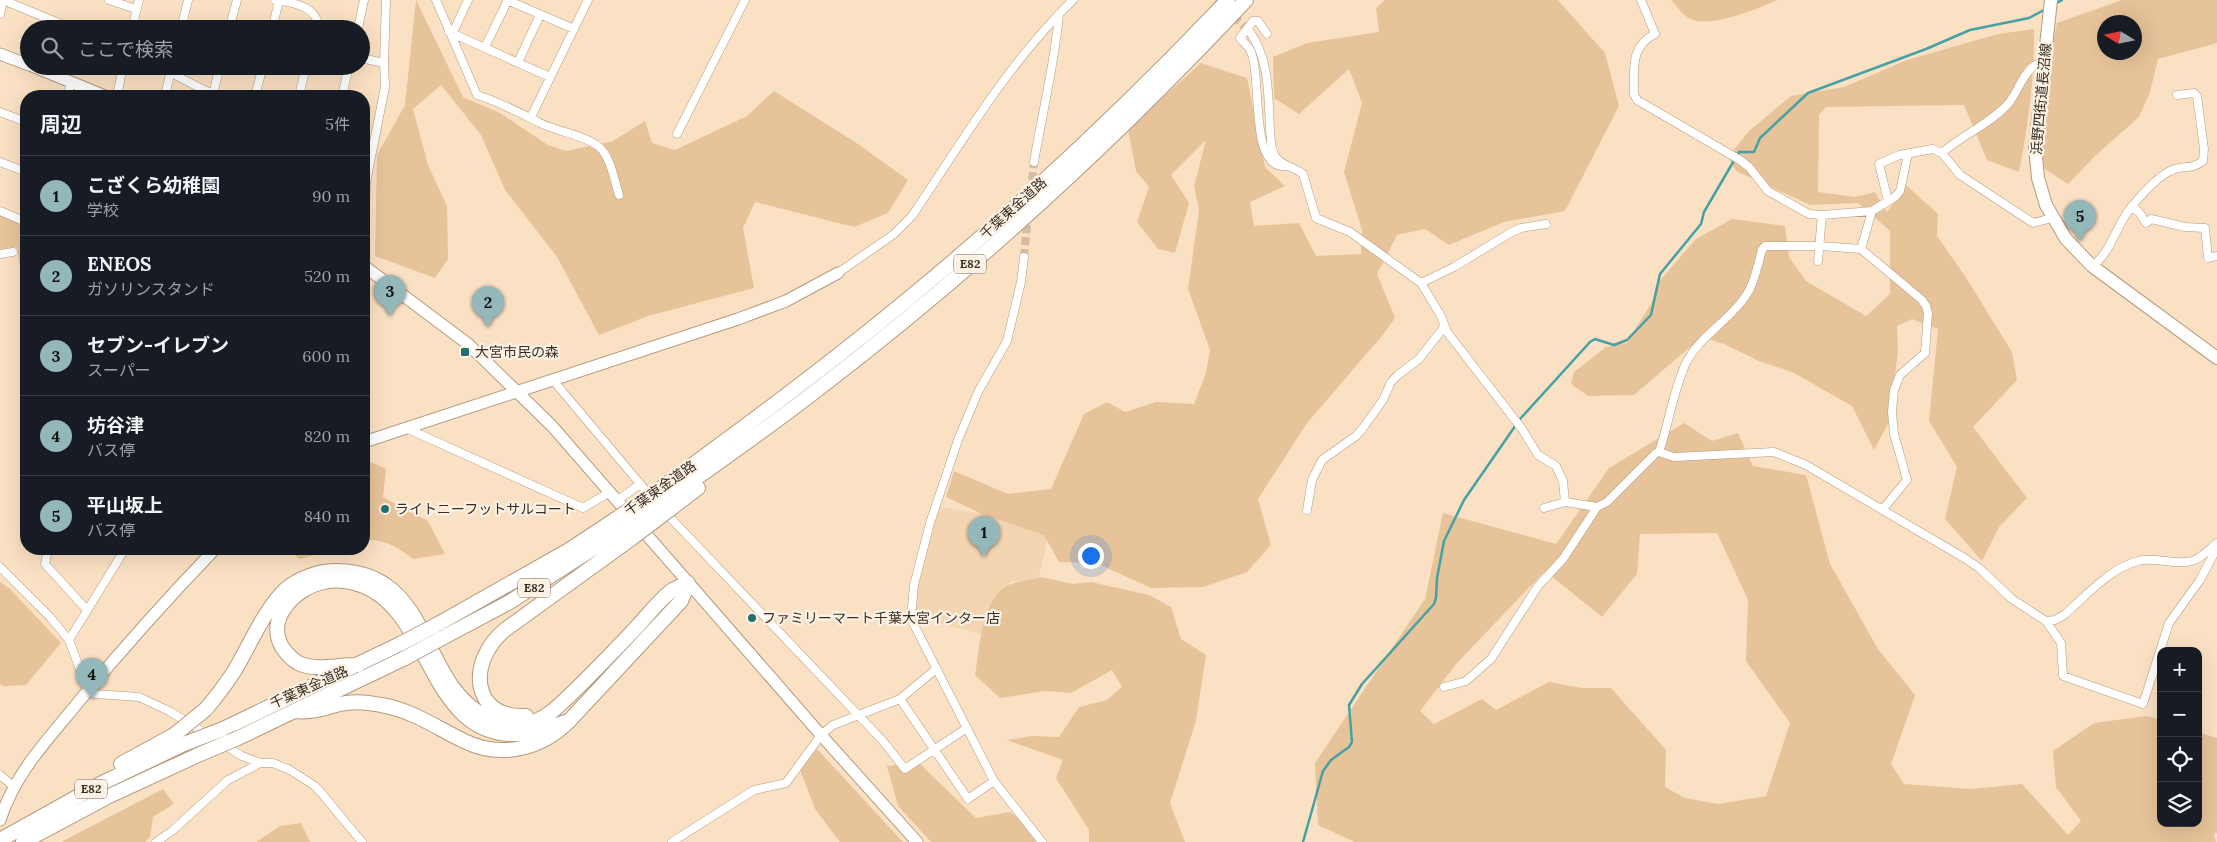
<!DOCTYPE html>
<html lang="ja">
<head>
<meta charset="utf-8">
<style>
	:root { --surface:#171b24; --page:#242831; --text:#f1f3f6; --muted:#9ea1a6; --line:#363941; --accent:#94b7ba }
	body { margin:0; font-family:Lora,"Noto Sans JP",serif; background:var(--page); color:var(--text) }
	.controls { position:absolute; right:15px; bottom:15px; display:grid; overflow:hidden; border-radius:10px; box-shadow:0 5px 20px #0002 }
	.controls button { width:45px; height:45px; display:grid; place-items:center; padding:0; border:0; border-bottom:1px solid var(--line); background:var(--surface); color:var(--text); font:25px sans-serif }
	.compass { position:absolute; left:2097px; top:15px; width:45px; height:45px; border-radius:50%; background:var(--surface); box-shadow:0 5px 20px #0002; rotate:280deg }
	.you { position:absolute; left:1090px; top:555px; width:18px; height:18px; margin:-12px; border:4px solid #fff; border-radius:50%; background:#1a73e8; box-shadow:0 0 0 8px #1a73e833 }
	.badge { display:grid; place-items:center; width:32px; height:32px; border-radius:50%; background:var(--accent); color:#111; font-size:16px; font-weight:700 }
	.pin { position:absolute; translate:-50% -41px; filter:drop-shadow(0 1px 2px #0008) }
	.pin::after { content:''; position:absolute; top:26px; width:18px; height:15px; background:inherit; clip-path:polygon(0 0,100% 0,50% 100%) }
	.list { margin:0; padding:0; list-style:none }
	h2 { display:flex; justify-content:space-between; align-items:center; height:65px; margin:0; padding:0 20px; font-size:21px }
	h2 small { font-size:16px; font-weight:400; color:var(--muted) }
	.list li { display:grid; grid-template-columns:32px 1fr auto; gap:15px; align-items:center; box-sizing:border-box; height:80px; padding:0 20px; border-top:1px solid var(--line) }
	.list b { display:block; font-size:19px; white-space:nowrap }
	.list p { margin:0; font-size:16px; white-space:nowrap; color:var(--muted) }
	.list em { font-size:16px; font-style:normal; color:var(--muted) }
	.icon { flex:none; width:28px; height:28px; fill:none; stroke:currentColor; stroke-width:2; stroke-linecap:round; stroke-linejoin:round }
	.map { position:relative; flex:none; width:2217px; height:842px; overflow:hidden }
	.search { position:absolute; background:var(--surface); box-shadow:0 5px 20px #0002; left:20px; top:20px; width:350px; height:55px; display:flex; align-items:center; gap:12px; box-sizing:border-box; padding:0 18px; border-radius:28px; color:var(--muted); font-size:19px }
	.panel { position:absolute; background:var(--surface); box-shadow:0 5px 20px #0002; left:20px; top:90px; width:350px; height:465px; border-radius:20px }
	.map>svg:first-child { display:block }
</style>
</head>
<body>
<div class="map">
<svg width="2217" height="842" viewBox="0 0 2217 842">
	<rect width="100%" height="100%" fill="#fbe1c3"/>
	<path fill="#f4d5b2" d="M938,507L1007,517L1049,534L1038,580L1010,582L981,634L936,622L929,608L914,615L917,584Z"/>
	<path fill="#e7c39a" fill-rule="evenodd" d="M416,0L463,97L500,113L548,145L566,151L613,141L645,121L652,143L675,150L747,116L774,91L858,144L908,180L888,213L854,227L755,202L743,228L754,288L648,316L599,335L557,257L505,190L481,135L441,85L413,109L428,165L447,206L448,259L435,278L375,256L377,155L405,105Z
		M1385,0H1558L1605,53L1619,106L1565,211L1504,222L1449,245L1425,229L1397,235L1377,274L1395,318L1382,336L1307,423L1258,499L1271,545L1247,572L1203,587L1151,588L1096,563L1059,562L1044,535L982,514L946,497L954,471L1008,494L1051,489L1084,414L1107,402L1125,412L1156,402L1194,404L1206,373L1210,350L1188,289L1199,210L1194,186L1206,140L1171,175L1189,203L1175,253L1158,249L1137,222L1149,187L1136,171L1128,129L1201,63L1247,78L1265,167L1285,186L1250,202L1254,226L1299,223L1316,256L1361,254L1362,230L1344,172L1362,103L1349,69L1299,114L1274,98L1273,57L1307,43L1379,32L1376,8Z
		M1671,0H1778C1758,8 1707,31 1687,17C1681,13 1676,5 1671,0Z
		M2122,0H2217V43L2158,59L2150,92L2139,117L2096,155L2068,184L2045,169L2038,137L2040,105L2057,23ZM2104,22H2134V52H2104Z
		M2034,29C2035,76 2028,126 2019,172L1987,160L1964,105L1826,107L1819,115L1818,192L1855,197L1875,192L1887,212L1906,185L1938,214L1937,236L1965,276L2012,352L2017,380L1973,427L2027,498L1999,527L1982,561L1945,519L1957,467L1929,421L1938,329L1912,319L1897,326L1898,352L1888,424L1874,450L1852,406L1794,373L1759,361L1724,344L1702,337L1634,395L1588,396L1571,384L1574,372L1606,347L1627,343L1652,302L1656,285L1696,239L1732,219L1785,226L1789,257L1806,281L1866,316L1890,294V231L1858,203L1810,205L1736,171L1728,157L1749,131L1791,96L1844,87L1907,60L1998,34Z
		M0,213L26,224V269L20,268L17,247L0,249Z
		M1684,423L1712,441L1738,433L1753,466L1806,475L1830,564L1878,649L1915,695L1891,764L1904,784L1972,789L2022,784L2068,835L2081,821L2056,787L2053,751L2094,723L2147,716L2161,720V823H2198V732L2217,738V833L2214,834L2216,842H1355L1318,825L1315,763L1425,599L1443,513L1556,544L1609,468ZM1717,533L1748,600L1746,661L1790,723L1766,796L1718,804L1685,798L1665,787L1666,750L1611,688H1582L1549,682L1496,710L1482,699L1434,724L1420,711L1457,663L1545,571L1602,617L1637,574L1640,534Z
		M364,459L386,469L383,497L428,521L445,554L413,559C398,547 384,539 364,540Z
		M287,549H336L300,559Z
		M1041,577L1073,584L1091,582L1149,595L1171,607L1181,639L1206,655L1196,721L1170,803L1185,842H1089V830L1056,778L1063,760L1007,740L1032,736L1059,737L1079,707L1107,700L1122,687L1112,670L1071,693L1044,691L1000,698L975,675C980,648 981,595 1011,584C1020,581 1031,580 1041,577Z
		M0,582L9,588L61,643L26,685L3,686L0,684Z
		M817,749L903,842H840L815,809L800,770Z
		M918,762L976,818L1010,812L1037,833L1043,842H931L898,806L887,766Z
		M163,789L174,804L153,817L150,837L145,842H61Z
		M301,823L310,842H256L280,826Z"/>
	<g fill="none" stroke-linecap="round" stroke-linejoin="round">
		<path stroke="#46a1a4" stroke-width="2.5" d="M2055,4L2062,0
			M1303,842L1323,771L1331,760L1349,747L1352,742L1349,705L1362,684L1434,604L1436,598L1437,578L1444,541L1464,500L1520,419L1590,342L1595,339L1614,345L1627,340L1651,315L1660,274L1701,224L1704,212L1739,152H1754L1760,138L1808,93L1926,49L1970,30L2029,18L2046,9"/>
		<path stroke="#d4bda3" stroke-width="8" stroke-dasharray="8 4" stroke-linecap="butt" d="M1216,0L1250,32
			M1031,192L1034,162
			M1024,257L1028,214"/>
		<defs>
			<path id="street" d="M3,0L73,29
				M109,0L136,9
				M275,0C289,2 311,5 317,20L315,29
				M436,0L477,95C500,102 520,113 540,123C558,132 582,134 598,146C611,156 614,180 619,195
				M507,0L574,29
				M1641,0L1655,34C1630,46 1634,70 1634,94L1637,100L1740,160L1749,167L1768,191L1809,214L1822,215L1872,211L1895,197L1900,191L1908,154
				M0,14L3,0
				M132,29L139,0
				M181,29L188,0
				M229,29L237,0
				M272,29L279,1
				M358,29L364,0
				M449,32L550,77
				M449,32L455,28L468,0
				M1250,32C1270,61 1268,95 1270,129C1271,138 1270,148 1275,156C1281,166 1295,167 1303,174L1316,218L1350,232L1421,283L1441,316L1447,332L1522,429L1538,455L1556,466L1563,481L1565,502
				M1267,34L1258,21H1253L1240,38C1243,42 1248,46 1250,50C1263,73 1248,169 1285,166
				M485,47L508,0
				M361,58L384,63
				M518,62L540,15
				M171,73L216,96
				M213,94L220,66
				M68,96L71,81
				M117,96L123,66
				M165,96L172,66
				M255,96L263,66
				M299,96L306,66
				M342,96L349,66
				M0,112L26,122
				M531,117L588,0
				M677,134L745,0
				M1942,153C1962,135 1990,124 2008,104C2020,90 2023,67 2044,61
				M0,162L26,172
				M1034,162C1042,114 1055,62 1059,14
				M1888,201L1879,164L1899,155L1933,149L1942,153L1960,175L2033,223L2052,218
				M2131,207L2139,212L2146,223L2151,219L2185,227L2205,228L2208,258L2217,256
				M0,211L26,222
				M1872,211L1861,249L1922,300L1926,306L1928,313L1925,353L1900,375L1894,390L1892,412L1894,434L1907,480L1882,510
				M0,254L13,252
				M1024,257L1021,282L1007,341L978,392L958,440L930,523L914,585L911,619L994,781L1042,842
				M1818,261L1822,215
				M364,266L366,182L385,87L384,63L386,0
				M2092,266C2111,254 2117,222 2133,205C2143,193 2156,178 2170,171C2181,165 2192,170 2203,161L2204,149L2197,96L2194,93L2177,95
				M838,273L894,234L912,216C962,142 1008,63 1073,0
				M1421,283L1454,267L1510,233L1521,228L1546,224
				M552,379L652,498
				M406,428L583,508L610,492
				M1659,452C1669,423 1673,391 1686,363C1700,335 1731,320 1747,294C1755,282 1758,263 1762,250L1765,246H1820L1861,249
				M617,501L640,484
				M1544,508L1565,502L1597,507L1607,502L1656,453L1659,452L1674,457L1774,452L1806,465L1966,559L1979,568L2012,599L2046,621L2061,643L2063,676L2143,704L2169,623L2200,580L2217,548
				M663,510L882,740L905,769L967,728
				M1307,510L1312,480L1322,460L1356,436L1363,428L1383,400L1391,382L1398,375L1419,359L1444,327
				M48,549L45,564L87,610
				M0,567L50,617L69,640L88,691L95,694L139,697L169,711L242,756L260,763H273L290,770L315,786L323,795L362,842
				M2046,621L2055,620L2064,615C2086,596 2110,568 2138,561C2156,556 2175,566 2192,561C2202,558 2209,549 2217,543
				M69,640L125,549
				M1444,687L1466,681L1491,659L1538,586L1563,559L1597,507
				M900,699L968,799L994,781
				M0,775L13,786
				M156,842L172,831L228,780L260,763
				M672,842L754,790L786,783L821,735L833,725L900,699L936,669"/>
			<path id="secondary" d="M0,54L29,65
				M32,66L105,96
				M364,266L468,344L552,426L821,735L917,842
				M364,442L738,319L786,301L838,273
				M0,820C16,771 48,740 80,700C123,648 168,598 215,549"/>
			<path id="primary" d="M2051,0L2035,147L2038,178L2046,205L2066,239L2092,266L2217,358"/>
			<path id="highway" d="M657,491C742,429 826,367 907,300C1020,207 1127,106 1228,0
				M668,498C718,463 768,428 817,390C970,273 1114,141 1246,0
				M673,507L698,488
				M438,624L569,550L616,519
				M442,638L508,603L622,530
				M358,665C338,664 318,672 298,663C292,659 286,653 282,647C265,617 297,587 324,582C335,579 348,581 358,584C436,608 425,748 529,733C542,731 555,725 569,721
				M206,709C216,697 226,684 235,670C251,643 263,612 285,590C298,578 319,571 337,571C435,572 418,687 489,718C500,723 512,726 525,724C544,721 558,707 571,694C592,674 612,653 632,632C645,619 657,602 671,591C676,588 683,585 688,583
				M295,711C313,713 323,708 340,704C353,701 367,702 381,705C412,710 437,728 464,741C501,759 541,749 569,721L681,601L688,583
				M526,716C470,719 467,660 506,629L632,538
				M223,729L400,644
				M238,738L405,658
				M121,764L174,735
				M0,840L102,783L184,744
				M23,842L107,797L198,755"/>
		</defs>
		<use href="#street" stroke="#b49b7f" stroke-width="9"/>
		<use href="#secondary" stroke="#b49b7f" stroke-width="13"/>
		<use href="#primary" stroke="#b49b7f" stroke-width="14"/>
		<use href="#highway" stroke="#b49b7f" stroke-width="16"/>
		<use href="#street" stroke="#fff" stroke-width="8"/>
		<use href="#secondary" stroke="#fff" stroke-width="11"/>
		<use href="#primary" stroke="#fff" stroke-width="12"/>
		<use href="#highway" stroke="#fff" stroke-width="14"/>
		<defs>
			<path id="highway-bridge" d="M616,519L657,491
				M622,530L668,498
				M632,538L673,507
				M400,644L438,624
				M405,658L442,638
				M174,735L206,709
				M184,744L223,729
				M198,755L238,738"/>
		</defs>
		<use href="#highway-bridge" stroke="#b49b7f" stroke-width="16" stroke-linecap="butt"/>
		<use href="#highway-bridge" stroke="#fff" stroke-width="14"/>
	</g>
	<g fill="#236e71" stroke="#fcf1e5" stroke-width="2">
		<rect x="460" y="347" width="10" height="10" rx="2.5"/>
		<circle cx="385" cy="509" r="5"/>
		<circle cx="752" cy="618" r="5"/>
	</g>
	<g text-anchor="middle" stroke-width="4.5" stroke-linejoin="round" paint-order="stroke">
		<g fill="#fcf1e5" stroke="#74695d" stroke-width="1">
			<rect x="954" y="254.5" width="32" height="19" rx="4"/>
			<rect x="518" y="578.5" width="32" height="19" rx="4"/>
			<rect x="75" y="779.5" width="32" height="19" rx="4"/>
		</g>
		<g font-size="12" font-weight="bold" fill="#392f23">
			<text x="970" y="268">E82</text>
			<text x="534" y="592">E82</text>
			<text x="91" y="793">E82</text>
		</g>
		<g font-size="14" fill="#392f23" stroke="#fcf1e5">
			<text transform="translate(2041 99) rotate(-85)" y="5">浜野四街道長沼線</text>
			<text transform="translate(1013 208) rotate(-42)" y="5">千葉東金道路</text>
			<text transform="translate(660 488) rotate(-35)" y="5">千葉東金道路</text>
			<text transform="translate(309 687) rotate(-24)" y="5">千葉東金道路</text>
		</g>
		<g font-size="14" fill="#392f23" stroke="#fcf1e5" text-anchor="start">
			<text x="475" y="357">大宮市民の森</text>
			<text x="395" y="514">ライトニーフットサルコート</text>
			<text x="762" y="623">ファミリーマート千葉大宮インター店</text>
		</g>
	</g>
</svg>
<div class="controls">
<button>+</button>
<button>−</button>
<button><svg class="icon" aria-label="locate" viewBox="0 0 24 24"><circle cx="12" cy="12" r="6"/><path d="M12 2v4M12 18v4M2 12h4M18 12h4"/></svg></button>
<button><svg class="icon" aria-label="layers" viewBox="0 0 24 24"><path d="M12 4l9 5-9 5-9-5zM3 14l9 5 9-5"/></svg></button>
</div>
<svg class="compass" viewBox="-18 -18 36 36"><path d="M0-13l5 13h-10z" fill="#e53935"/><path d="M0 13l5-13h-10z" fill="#9ea1a6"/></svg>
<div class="you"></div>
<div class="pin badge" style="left:984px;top:557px">1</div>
<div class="pin badge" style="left:488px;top:327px">2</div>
<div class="pin badge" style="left:390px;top:316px">3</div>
<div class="pin badge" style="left:92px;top:699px">4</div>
<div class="pin badge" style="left:2080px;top:241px">5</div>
<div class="search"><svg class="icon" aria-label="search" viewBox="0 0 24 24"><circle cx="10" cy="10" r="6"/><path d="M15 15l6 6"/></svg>ここで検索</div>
<section class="panel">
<h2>周辺<small>5件</small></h2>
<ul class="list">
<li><span class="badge">1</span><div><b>こざくら幼稚園</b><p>学校</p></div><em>90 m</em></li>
<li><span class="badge">2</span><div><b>ENEOS</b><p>ガソリンスタンド</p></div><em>520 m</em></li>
<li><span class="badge">3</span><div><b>セブン-イレブン</b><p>スーパー</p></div><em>600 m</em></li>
<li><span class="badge">4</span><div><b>坊谷津</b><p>バス停</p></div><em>820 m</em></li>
<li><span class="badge">5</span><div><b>平山坂上</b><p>バス停</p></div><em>840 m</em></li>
</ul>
</section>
</div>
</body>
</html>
